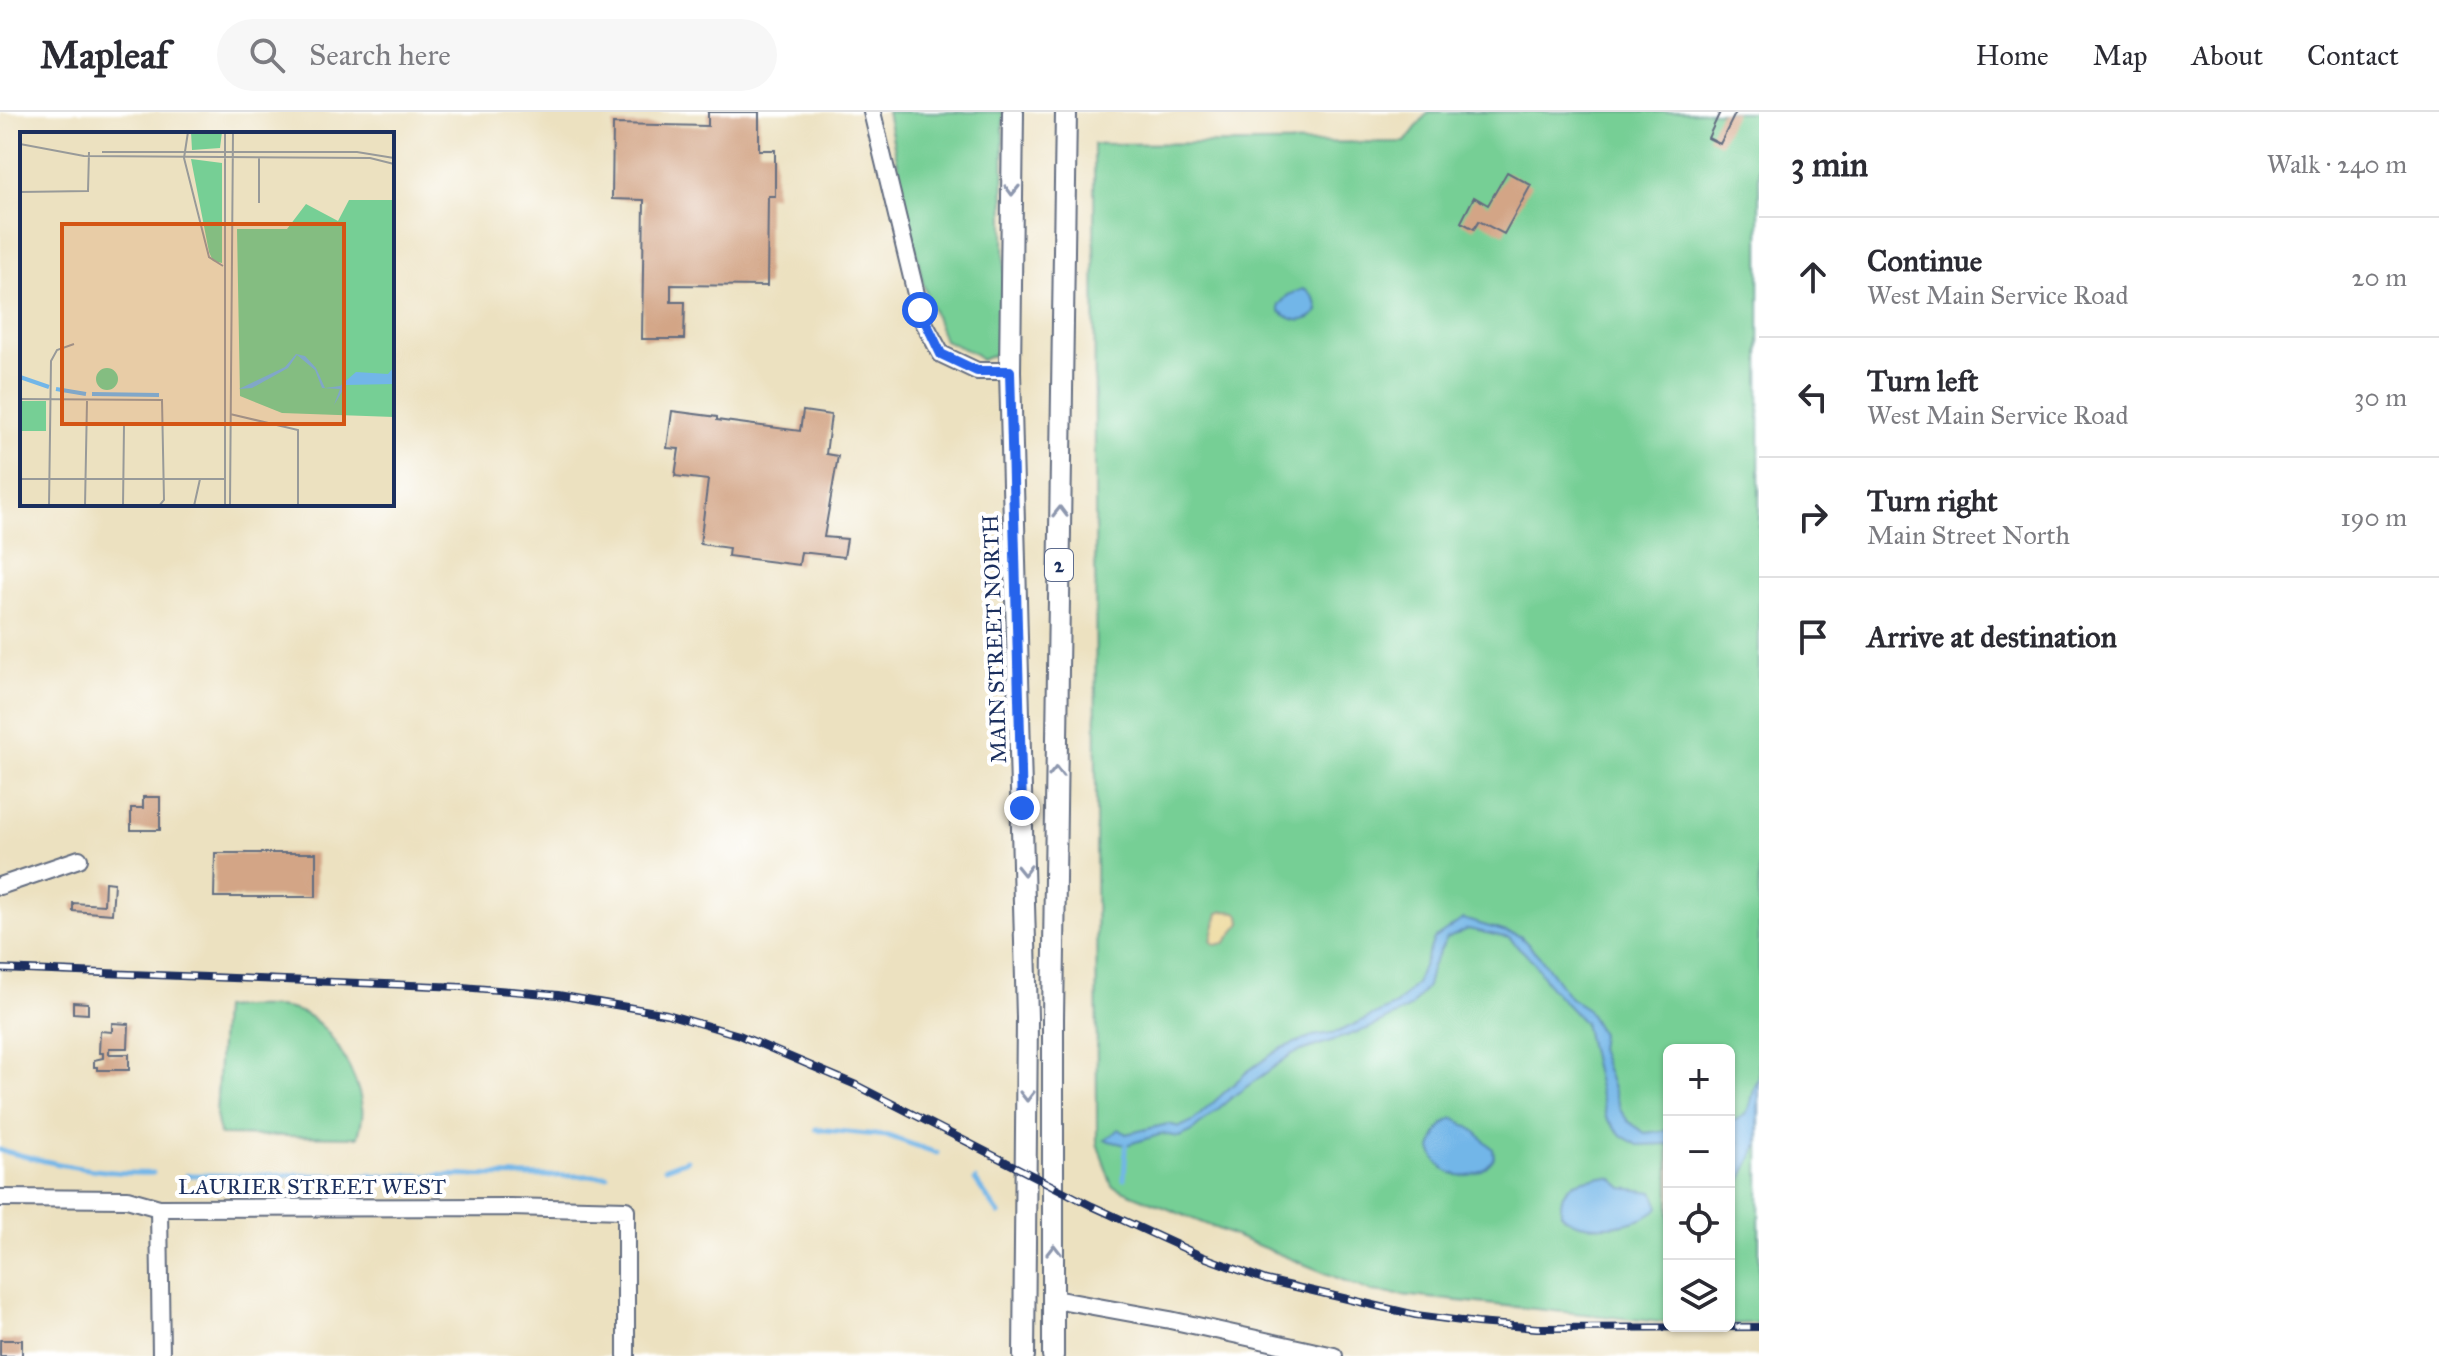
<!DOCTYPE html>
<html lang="en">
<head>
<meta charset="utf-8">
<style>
	:root { --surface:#fff; --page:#f7f7f7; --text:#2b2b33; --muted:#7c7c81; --line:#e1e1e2 }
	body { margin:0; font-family:"IM FELL Great Primer",serif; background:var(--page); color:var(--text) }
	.controls { position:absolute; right:24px; bottom:24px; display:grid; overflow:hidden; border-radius:12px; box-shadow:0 2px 6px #0004 }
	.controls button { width:72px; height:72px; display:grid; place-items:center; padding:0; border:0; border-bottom:2px solid var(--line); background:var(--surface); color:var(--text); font:40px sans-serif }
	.stop { position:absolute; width:24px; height:24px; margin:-18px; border:6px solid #2563eb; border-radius:50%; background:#fff }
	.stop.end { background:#2563eb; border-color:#fff; box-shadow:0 2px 8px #0008 }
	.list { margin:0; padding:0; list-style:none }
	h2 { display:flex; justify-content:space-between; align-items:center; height:104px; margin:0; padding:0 32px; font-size:34px }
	h2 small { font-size:26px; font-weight:400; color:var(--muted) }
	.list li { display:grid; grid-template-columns:52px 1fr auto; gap:24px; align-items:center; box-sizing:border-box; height:120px; padding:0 32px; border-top:2px solid var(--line) }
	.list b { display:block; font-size:30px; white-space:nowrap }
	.list p { margin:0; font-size:26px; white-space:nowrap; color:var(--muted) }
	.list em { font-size:26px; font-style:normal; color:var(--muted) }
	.icon { flex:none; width:44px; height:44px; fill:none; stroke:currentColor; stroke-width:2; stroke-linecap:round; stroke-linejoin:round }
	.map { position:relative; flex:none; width:1759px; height:1244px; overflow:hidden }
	header { display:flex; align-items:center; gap:48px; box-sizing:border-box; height:112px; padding:0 40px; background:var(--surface); border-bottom:2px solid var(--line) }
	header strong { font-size:38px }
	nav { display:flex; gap:44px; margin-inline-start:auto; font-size:28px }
	.search { width:560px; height:72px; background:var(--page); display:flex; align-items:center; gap:20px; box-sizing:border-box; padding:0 28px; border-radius:44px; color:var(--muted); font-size:30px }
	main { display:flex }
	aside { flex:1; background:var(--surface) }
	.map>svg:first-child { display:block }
</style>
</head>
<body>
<header>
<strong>Mapleaf</strong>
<div class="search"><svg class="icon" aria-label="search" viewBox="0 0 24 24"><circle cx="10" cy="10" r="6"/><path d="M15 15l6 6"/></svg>Search here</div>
<nav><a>Home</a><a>Map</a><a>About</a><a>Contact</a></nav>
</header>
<main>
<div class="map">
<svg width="1759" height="1244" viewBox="0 0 1759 1244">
	<rect width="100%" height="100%" fill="#fff"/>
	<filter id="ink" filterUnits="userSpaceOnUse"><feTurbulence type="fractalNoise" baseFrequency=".0125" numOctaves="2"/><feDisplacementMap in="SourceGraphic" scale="16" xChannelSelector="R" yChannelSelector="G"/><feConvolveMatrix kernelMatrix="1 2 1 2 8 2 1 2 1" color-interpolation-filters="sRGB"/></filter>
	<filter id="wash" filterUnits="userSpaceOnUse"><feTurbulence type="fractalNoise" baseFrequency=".006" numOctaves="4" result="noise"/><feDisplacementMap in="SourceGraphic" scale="32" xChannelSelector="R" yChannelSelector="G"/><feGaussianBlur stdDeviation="1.8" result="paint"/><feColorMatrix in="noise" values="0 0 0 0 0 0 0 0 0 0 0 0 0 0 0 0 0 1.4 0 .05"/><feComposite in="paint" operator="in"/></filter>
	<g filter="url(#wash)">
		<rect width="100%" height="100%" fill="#ece1c0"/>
		<path fill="#76cf95" stroke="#487f7a" stroke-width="2" d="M887,0H1003L1005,227L999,241L981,248L975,242L944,228L923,172Z
			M1428,0H1759V1211L1729,1212V938H1669V1211L1372,1180L1112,1074L1097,1031L1094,32L1405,30Z
			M237,895C258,895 286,892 305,902C333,916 358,965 362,995C364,1004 360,1016 358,1025L220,1023L216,1003L222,896Z"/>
		<path fill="#eeda9e" stroke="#84847e" stroke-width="2" d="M1224,799L1236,800L1240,803L1241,811L1225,831L1215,833L1211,829L1218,801Z"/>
		<path fill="#72b6e8" stroke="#4672a3" stroke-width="2" d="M1303,177C1312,181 1317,189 1318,199C1305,213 1293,210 1279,199V193L1288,183Z
			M1463,807L1520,824L1541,846L1570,886L1586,896L1601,922L1599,937L1621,999L1628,1009L1645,1021L1669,1018V1032L1638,1033L1622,1024L1606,1006L1584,911L1550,875L1533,849L1509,826L1468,817L1446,827L1432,854L1427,874L1410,896L1367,917L1292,942L1231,986L1191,1020L1179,1025L1162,1022L1126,1033L1105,1028L1119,1017L1126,1022L1168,1012L1180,1015L1193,1009L1248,959L1280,937L1313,924L1338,920L1396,893L1416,872L1434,827Z
			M1759,965L1758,1033L1735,1081L1729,1103V1062L1739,1030L1729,1025V1010C1756,1004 1748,985 1759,965Z
			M1454,1006L1475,1019L1493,1037L1494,1046C1475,1072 1441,1069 1431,1037C1436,1022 1439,1012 1454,1006Z
			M1599,1065L1612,1066L1623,1076L1653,1080L1659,1095C1645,1115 1577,1123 1561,1101C1559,1071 1575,1070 1599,1065Z"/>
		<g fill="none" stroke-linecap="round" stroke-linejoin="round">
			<path stroke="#72b6e8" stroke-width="5" d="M816,1017L888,1024L937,1041
				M0,1038C50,1051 101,1063 153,1061
				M665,1056L687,1048
				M187,1063L607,1064
				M1124,1067L1126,1033
				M975,1068L999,1102"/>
		</g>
		<g id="blocks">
			<path fill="#d3a586" d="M708,0H759V38H775V84H768L767,174L671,173V190H685L684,227H642L644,88L612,87L613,12L708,14Z
				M1720,0H1736L1720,32L1708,26Z
				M1507,60L1531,73L1504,122L1479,109L1474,117L1461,110L1474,85L1488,93Z
				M672,299L717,305V308L800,319L803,299L831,303L826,342L838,344L824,425L847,427L844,445L801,440L799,453L728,444L729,436L700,432L708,368L675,364L679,337L667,336Z
				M143,685H160V718H131V696H143Z
				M215,741H316V785H214Z
				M105,770L114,771L112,802L73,799V791L104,793Z
				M73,890L88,891V902L73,901Z
				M112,911L129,912L128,936H109V942H129V958H97V955H94V948L103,946V941H99L100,919L112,920Z
				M0,1228H22V1244H0Z"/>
		</g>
	</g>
	<g filter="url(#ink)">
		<use href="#blocks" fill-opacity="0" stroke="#646d80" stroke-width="2"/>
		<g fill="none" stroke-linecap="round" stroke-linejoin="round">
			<defs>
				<path id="minor" d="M872,0L922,207L941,242L977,259H1010
					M0,774L79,747
					M0,1086L127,1087L159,1096L510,1095L626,1098V1244
					M159,1096L161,1244
					M1054,1187L1170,1208L1334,1244"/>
				<path id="major" d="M1013,0L1010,259L1027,906L1024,1244
					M1053,1244V906L1066,0"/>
			</defs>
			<use href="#minor" stroke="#646d80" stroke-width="20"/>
			<use href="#major" stroke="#646d80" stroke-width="24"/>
			<use href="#minor" stroke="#fff" stroke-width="16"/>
			<use href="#major" stroke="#fff" stroke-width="20"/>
			<defs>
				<path id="rail" d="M0,857L462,875L558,883L667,902L739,923L856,973L1092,1094L1201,1144L1266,1168L1416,1203L1477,1211L1537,1216L1759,1215"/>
			</defs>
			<use href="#rail" stroke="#1b2f5e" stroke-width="8"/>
			<use href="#rail" stroke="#fff" stroke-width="5" stroke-dasharray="15" stroke-linecap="butt"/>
		</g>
		<defs><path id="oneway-chevron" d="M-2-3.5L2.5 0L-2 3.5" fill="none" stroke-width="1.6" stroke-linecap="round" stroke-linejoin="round" transform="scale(2)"/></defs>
		<g stroke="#8d97ae">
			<use href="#oneway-chevron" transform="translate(1012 78) rotate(91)"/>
			<use href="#oneway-chevron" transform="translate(1060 400) rotate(-89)"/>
			<use href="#oneway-chevron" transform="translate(1056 660) rotate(-89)"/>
			<use href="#oneway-chevron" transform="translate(1024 758) rotate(89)"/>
			<use href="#oneway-chevron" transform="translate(1027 984) rotate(90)"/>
			<use href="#oneway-chevron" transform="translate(1054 1138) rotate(-90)"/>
		</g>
	</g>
	<g fill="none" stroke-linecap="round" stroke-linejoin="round" filter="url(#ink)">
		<path stroke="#2563eb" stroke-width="10" d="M920,198L941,242L977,259H1010L1022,696"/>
	</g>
	<g text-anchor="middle" stroke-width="8" stroke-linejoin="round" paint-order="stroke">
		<rect fill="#fff" stroke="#5f6d8e" stroke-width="2" x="1045" y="437" width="28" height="32" rx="6"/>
		<g font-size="20" font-weight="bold" fill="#1b2f5e">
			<text x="1059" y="460">2</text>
		</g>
		<g font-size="22" fill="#1b2f5e" stroke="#fff">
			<text transform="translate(994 527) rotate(-92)" y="8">MAIN STREET NORTH</text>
			<text x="312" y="1082">LAURIER STREET WEST</text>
		</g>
	</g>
	<g transform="translate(20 20)">
		<rect width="374" height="374" fill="#ece1c0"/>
		<path d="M171,0H202L200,16L172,18ZM171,27L202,31V131L193,129L189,120ZM329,68H374V285L262,281L220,264L217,97H267L286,72L318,89ZM76 247a11 11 0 1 1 22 0a11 11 0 1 1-22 0ZM0,269H26V299H0Z" fill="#76cf95"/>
		<path d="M276,222L285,224L296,236L305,256L320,254L336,240L368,242L374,235V252L326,253L314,273L320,257L302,256L295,238L277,223L268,236L232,256L219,257L265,235Z" fill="#72b6e8"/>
		<path fill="none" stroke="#72b6e8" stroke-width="4" d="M0,245L29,255M36,257L66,262M72,262L139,263"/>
		<path fill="none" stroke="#989a99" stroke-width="2" d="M168,0L164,26L189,125L203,134M205,0V374M0,12L64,24L350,26L374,32M82,20H337L374,26M239,25V71M0,60L68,59L69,20M0,267L142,268L144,368L139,374M210,282L278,298V374M0,347H206M29,374L31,229L37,218L54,212M65,374L67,269M103,374L104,294M174,374L180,347M210,374L213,0"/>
		<path fill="#d45514" fill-opacity="0.15" stroke="#d45514" stroke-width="4" d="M42,92H324V292H42Z"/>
		<rect width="374" height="374" fill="none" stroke="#1b2f5e" stroke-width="4"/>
	</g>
</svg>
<div class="controls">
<button>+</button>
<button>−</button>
<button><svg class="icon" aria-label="locate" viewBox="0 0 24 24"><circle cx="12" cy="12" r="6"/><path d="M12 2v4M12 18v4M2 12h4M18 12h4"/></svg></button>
<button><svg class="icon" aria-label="layers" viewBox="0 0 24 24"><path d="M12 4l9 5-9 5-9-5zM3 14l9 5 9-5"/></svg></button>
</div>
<div class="stop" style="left:920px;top:198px"></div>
<div class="stop end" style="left:1022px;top:696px"></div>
</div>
<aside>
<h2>3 min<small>Walk · 240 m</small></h2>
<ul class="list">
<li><svg class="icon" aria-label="ahead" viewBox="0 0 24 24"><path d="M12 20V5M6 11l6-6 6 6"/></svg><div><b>Continue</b><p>West Main Service Road</p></div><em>20 m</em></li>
<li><svg class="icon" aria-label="left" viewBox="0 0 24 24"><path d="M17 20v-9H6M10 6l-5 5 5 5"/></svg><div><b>Turn left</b><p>West Main Service Road</p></div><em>30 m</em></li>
<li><svg class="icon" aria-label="right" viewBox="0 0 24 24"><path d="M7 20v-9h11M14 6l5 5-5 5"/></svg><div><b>Turn right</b><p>Main Street North</p></div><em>190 m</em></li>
<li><svg class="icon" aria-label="arrive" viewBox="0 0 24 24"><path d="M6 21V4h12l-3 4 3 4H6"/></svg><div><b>Arrive at destination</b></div></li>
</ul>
</aside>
</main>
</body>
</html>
